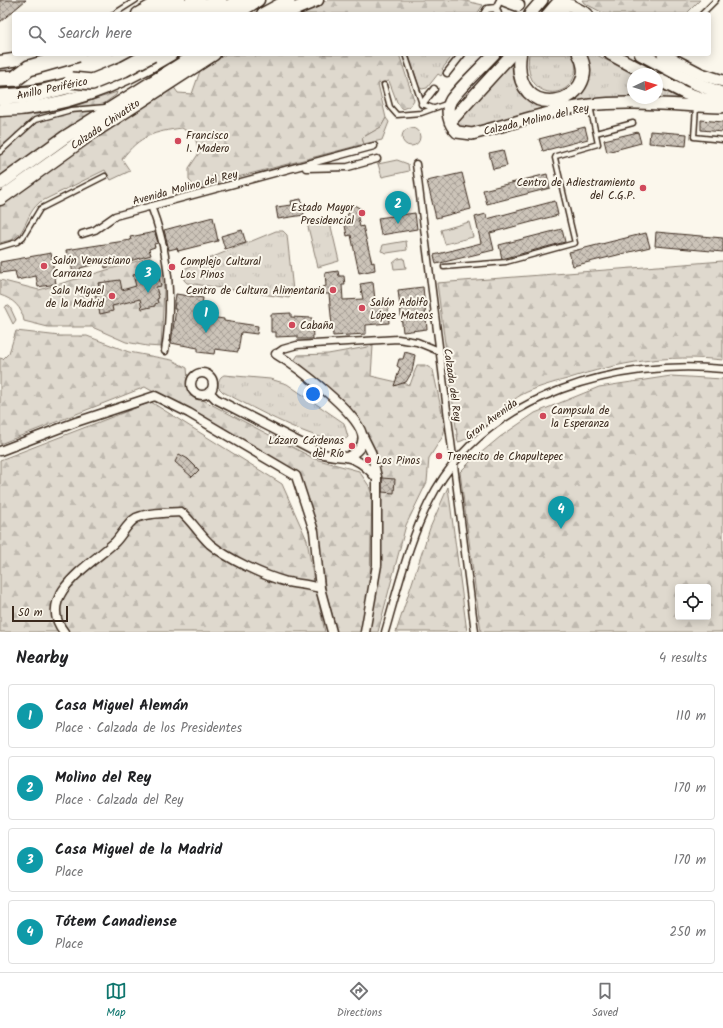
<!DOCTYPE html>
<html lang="en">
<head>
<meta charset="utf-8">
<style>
	:root { --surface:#fff; --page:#f6f6f6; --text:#202124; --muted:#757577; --line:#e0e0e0; --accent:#0f766e }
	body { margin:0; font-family:Kalam,sans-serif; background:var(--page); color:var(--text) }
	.controls { position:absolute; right:12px; bottom:12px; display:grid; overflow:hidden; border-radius:4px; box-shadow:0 2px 10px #0003 }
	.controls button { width:36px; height:36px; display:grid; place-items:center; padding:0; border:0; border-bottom:1px solid var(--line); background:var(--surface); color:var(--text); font:20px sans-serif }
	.compass { position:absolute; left:627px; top:68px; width:36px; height:36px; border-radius:50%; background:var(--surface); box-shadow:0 2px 10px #0003; rotate:86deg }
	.scale { position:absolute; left:12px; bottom:10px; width:56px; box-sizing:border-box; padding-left:4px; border:2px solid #3b2a1e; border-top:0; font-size:11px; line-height:14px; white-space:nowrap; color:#3b2a1e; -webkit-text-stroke:3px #fbf7ec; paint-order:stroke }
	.you { position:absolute; left:313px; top:394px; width:14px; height:14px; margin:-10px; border:3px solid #fff; border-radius:50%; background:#1a73e8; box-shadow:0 0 0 6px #1a73e833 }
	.badge { display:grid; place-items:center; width:26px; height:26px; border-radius:50%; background:var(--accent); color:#fff; font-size:13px; font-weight:700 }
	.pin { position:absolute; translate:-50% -33px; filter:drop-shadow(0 1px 2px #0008) }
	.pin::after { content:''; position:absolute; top:21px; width:14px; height:12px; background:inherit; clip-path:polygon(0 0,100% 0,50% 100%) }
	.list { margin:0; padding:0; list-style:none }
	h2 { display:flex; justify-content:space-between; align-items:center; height:52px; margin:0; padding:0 16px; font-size:17px }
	h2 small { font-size:13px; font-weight:400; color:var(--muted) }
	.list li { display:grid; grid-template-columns:26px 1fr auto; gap:12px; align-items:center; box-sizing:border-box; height:64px; margin:0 8px 8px; padding:0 8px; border:1px solid var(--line); border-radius:4px }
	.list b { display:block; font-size:15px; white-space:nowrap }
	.list p { margin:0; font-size:13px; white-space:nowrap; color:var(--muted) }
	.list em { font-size:13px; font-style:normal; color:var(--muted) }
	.icon { flex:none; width:22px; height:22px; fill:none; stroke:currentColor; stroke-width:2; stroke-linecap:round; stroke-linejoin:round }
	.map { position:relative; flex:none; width:723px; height:632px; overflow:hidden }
	.search { position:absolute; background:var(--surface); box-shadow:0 2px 10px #0003; left:12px; right:12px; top:12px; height:44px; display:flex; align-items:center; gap:10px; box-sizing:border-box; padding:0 14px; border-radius:4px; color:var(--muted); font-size:15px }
	.sheet { height:340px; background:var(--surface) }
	nav { display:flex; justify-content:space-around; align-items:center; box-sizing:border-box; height:56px; border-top:1px solid var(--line); background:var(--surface); font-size:11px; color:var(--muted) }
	nav a { display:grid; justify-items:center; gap:2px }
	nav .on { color:var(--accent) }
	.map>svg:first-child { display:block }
</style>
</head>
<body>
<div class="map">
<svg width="723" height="632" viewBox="0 0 723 632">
	<defs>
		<pattern id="grass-tufts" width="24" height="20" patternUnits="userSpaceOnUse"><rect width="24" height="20" fill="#dfd9ce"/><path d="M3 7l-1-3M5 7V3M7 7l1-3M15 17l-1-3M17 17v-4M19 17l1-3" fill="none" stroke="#c0bab0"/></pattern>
		<pattern id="forest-firs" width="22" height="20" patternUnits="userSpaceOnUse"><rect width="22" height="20" fill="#dfd9ce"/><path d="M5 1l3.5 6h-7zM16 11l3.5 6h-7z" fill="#c0bab0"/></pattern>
		<pattern id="building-cross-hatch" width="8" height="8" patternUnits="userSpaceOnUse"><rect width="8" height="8" fill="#ccc4b9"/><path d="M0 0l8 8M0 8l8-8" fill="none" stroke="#a79f96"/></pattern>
	</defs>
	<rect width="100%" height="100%" fill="#fbf7ec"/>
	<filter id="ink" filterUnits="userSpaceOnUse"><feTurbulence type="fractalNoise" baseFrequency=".025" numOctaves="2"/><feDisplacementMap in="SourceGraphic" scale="8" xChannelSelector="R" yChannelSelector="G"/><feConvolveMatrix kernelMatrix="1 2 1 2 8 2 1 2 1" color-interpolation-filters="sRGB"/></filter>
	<g filter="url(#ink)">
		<path fill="url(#grass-tufts)" stroke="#8d8276" d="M411,54H454L442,69L444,71L441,76L438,74L427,88L422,89L419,87L409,56Z
			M529,54H573C589,101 521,109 529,54Z
			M586,54H595L633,74V98H657V87L684,101C645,99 606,96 568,103C584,92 597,74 586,54Z
			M511,60C516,88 521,100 550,108L469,129L457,125V122Z
			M329,218L339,261L318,267L307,223Z
			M276,231H283L287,235L293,291L289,298L187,283L184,280V269Z
			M224,375L270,379L287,384L344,423L348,437C334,454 241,401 223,392L218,387C218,382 219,377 224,375Z"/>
		<path fill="url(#forest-firs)" stroke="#8d8276" fill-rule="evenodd" d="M328,0H461L483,5L477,14H294Z
			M582,0H700L686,14H605L584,3Z
			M226,54H399L414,100L410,106L402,109L397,102L389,81L378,84L386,118L381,127L362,138L364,144L196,188L189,180V168L199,153L195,137L182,128C154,132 140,135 122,159L130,171L111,180L105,170L40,202C27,212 26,231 15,238C11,241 4,241 0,243V207L28,183L173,86L178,93L192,94L200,71Z
			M117,92L116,95L0,177V115L75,106Z
			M151,257L161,268L164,289L161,347L147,346L126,342L92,327H48L24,321C22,307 13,299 0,295V280L39,290Z
			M723,261V360C667,354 620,362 567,379C552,383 534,388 521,395C503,405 473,440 458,442L437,283Z
			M16,331L60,336H87L129,352L172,360L187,368L189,390L201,399L315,459L359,471L369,486L372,496L370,581L361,632H337L326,592L319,543L298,476L145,387L0,444V358L3,359L9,353Z
			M373,346L371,376L410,385L417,365H425L433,370L445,427L443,436L429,458L427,482L406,525L378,632H367L381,513L380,474L377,456L350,410L326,385L294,361L298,355L328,354Z
			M671,376L723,379V632H481L460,472L471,461L500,437L535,413L599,387ZM678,587H708V617H678Z
			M151,402L282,484L307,540L314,581L325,632H0V460Z
			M448,487L467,632H396L430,528Z"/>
		<path fill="#dfd9ce" stroke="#8d8276" d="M386,118L389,122L382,140L364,144L362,138L381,127Z
			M402 137a9 9 0 1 1 18 0a9 9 0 1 1-18 0Z
			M397,160L408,164L409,171L382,177L378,164Z
			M469,222L473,237L445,244L441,230Z
			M406,241L407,250L387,253L381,251L383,245Z
			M404,258L406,268L394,269L393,263L398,259Z
			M7,305L10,307L16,320L13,324L5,308Z"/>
		<path fill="url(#building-cross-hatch)" stroke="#3b2a1e" d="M0,0H26L0,22Z
			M701,120L723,122V132L701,130Z
			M585,127L588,139L543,151L539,139Z
			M650,131L687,134L686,146L649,143Z
			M638,132L641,143L607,152L604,140Z
			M503,150L507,166L493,169L489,153Z
			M462,173L471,209L436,218L427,181Z
			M547,174L550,188L487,204L483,190Z
			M301,199L304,215L278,219L276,207L292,205L291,201Z
			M555,201L558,215L490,233L494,250L436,264L434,255L481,243L475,217L486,214L487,219Z
			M354,205L363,210L358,218L360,227L363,226L372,263L374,262L375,270L359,273L351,235L347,236L344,220Z
			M415,213L417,229L381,235L378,218Z
			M213,217L218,241L178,251L177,248L169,250L164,230Z
			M562,229L565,242L502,259L499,245Z
			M242,230L246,243L225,249L221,236Z
			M155,232L158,243L154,244L155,247L149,249L151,255L105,268L104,262L80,268L81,272L73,274L70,257L67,258L66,250L131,240L130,237Z
			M656,232L723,238V252L655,246Z
			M646,233L650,247L573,266L569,252Z
			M51,253L56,284L38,287L36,276L17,280L15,271L0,273V262Z
			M157,269L161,286L156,287L159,298L157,299L158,303L155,304V306L142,309L140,299L112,306L113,311L100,314L94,289L99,287L98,283L120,280L122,290L136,286L133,275Z
			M338,271L339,276H344L345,285H342L343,300L363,299L360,284L373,282L375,300H387L389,323L366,325V334L333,336L329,294H324L323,287L326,286L325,273Z
			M423,287L427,329L403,332L398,290Z
			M176,294L203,298L200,317L211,313L217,318L224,319V321L258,326L257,334L241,332L238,352L215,349L214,354L198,352V348L171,343L176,309H174Z
			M291,313V317L312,318L313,339H298V336L276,337V332H271V314Z
			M405,352L415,355L412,372L406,382L394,386L400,368L397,366L399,359H403Z
			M179,454L188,459L199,470L192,477L175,462Z
			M382,478L395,479L394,493L382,492Z"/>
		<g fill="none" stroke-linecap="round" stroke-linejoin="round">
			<defs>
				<path id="service" d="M114,14L136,0
					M702,14L716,0
					M405,54L422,104L433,108
					M384,85L390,107L397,115L421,113L446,104
					M696,107L694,137L723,140
					M596,133L633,123
					M0,152L35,120L71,110L106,107
					M0,247L17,242L23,237L40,209L105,176
					M444,267L506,262L575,243L555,158L556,156L598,144L590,106"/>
				<path id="pedestrian" d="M484,14L487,9L496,8
					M498,14L496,8L500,0
					M447,73L462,54
					M422,104L434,89
					M416,164L475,632
					M306,168L348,167L377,159
					M151,206C170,256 173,299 165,351
					M82,234L95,230L115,216L374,146
					M276,354L283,349L297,345L398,339L417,342L439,351
					M385,632C399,584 411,532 436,489C493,393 618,359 723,369"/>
				<path id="minor" d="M276,354C296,366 356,411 362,434C365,446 356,453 347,457
					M191 384a11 11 0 1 1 22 0a11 11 0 1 1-22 0Z
					M209,392L216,399L320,453C329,456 337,456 346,457C358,459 370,469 377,479V565L365,632
					M362,434L371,452L377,477
					M0,451L76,422L155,396L189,413L296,476L314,531L320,588
					M64,632C35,596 90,565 114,543C121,537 127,523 136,518C149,512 167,513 181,512C192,521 199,534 210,544C228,559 264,576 287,582C298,584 309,585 320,588L332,632"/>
				<path id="tertiary" d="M560,0L587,14
					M530,14L542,0
					M548,14L560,0
					M494,54C482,67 460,87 451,100C445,110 449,125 457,132L472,134C511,124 550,110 590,105C633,100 678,106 721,107
					M663,54L701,74L723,81
					M450,122L512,54"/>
				<path id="secondary" d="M505,0L518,5
					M560,12L564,14
					M138,14L162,0
					M236,14L258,0
					M263,14L289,0
					M283,14L317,0
					M520,54C510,129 606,103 579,54
					M611,54L648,74
					M641,54L695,83L723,94
					M0,62L52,54
					M657,79L685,93L723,106
					M0,110C63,109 118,86 171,54
					M0,184L65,137L197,54
					M0,199L92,133L214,54"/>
				<path id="motorway" d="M154,14L178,0
					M175,14L198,0
					M197,14L219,0
					M219,14L242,0
					M0,79C36,78 73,70 105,54
					M74,80L132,54
					M0,97L32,95L87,81"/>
			</defs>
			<use href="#service" stroke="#3b2a1e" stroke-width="7"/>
			<use href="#pedestrian" stroke="#3b2a1e" stroke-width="9"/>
			<use href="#minor" stroke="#3b2a1e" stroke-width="11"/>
			<use href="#tertiary" stroke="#3b2a1e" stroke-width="14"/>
			<use href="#secondary" stroke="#3b2a1e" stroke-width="15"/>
			<use href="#motorway" stroke="#3b2a1e" stroke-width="18"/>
			<use href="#service" stroke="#fbf7ec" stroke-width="4"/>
			<use href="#pedestrian" stroke="#fbf7ec" stroke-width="6"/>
			<use href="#minor" stroke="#fbf7ec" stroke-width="8"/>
			<use href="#tertiary" stroke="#fbf7ec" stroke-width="11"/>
			<use href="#secondary" stroke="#fbf7ec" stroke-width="12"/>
			<use href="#motorway" stroke="#fbf7ec" stroke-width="15"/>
			<defs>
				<path id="motorway-bridge" d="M16,78L29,68L78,54
					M72,80L92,82L124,69L152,54"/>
			</defs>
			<use href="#motorway-bridge" stroke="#3b2a1e" stroke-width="18" stroke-linecap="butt"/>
			<use href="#motorway-bridge" stroke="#fbf7ec" stroke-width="15"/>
		</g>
	</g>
	<g fill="#d1495b" stroke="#fbf7ec" stroke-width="1.5">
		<circle cx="178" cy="141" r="4"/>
		<circle cx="643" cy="188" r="4"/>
		<circle cx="362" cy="213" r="4"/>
		<circle cx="44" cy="266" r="4"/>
		<circle cx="172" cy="267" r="4"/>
		<circle cx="333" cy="290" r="4"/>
		<circle cx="112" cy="296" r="4"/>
		<circle cx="362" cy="308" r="4"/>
		<circle cx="292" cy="325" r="4"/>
		<circle cx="543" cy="416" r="4"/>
		<circle cx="352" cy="446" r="4"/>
		<circle cx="439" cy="456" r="4"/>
		<circle cx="368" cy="460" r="4"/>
	</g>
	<g text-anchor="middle" stroke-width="4" stroke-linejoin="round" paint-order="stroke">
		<g font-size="11" fill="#3b2a1e" stroke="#fbf7ec">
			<text transform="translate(52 88) rotate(-12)" y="4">Anillo Periférico</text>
			<text transform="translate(536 119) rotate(-13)" y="4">Calzada Molino del Rey</text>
			<text transform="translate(105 124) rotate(-34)" y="4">Calzada Chivatito</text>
			<text transform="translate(185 187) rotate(-15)" y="4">Avenida Molino del Rey</text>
			<text transform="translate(453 385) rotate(82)" y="4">Calzada del Rey</text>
			<text transform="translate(491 419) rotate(-36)" y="4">Gran Avenida</text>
		</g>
		<g font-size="11" fill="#3b2a1e" stroke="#fbf7ec" text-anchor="start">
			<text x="186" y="139">Francisco<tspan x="186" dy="13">I. Madero</tspan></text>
			<text x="635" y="186" text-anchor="end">Centro de Adiestramiento<tspan x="635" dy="13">del C.G.P.</tspan></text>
			<text x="354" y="211" text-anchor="end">Estado Mayor<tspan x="354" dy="13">Presidencial</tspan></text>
			<text x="52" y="264">Salón Venustiano<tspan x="52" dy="13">Carranza</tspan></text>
			<text x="180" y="265">Complejo Cultural<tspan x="180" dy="13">Los Pinos</tspan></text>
			<text x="104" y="294" text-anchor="end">Sala Miguel<tspan x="104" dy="13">de la Madrid</tspan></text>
			<text x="325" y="294" text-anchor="end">Centro de Cultura Alimentaria</text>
			<text x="370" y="306">Salón Adolfo<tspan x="370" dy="13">López Mateos</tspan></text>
			<text x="300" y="329">Cabaña</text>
			<text x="551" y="414">Campsula de<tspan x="551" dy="13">la Esperanza</tspan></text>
			<text x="344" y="444" text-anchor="end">Lázaro Cárdenas<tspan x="344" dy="13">del Río</tspan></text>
			<text x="447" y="460">Trenecito de Chapultepec</text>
			<text x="376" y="464">Los Pinos</text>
		</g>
	</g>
</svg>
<div class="controls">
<button><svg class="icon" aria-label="locate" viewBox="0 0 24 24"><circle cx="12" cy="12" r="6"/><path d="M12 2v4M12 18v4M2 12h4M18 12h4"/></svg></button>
</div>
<svg class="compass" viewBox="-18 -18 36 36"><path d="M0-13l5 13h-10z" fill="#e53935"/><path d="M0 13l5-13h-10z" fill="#757577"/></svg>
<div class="scale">50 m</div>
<div class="you"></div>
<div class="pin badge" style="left:206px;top:333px;background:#0f9aa8">1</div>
<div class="pin badge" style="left:398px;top:224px;background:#0f9aa8">2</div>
<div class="pin badge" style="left:148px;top:293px;background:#0f9aa8">3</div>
<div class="pin badge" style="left:561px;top:529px;background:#0f9aa8">4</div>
<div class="search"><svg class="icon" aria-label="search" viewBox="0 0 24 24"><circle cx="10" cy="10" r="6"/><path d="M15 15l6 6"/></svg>Search here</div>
</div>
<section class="sheet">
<h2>Nearby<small>4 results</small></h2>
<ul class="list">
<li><span class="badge" style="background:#0f9aa8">1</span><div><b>Casa Miguel Alemán</b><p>Place · Calzada de los Presidentes</p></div><em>110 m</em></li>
<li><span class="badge" style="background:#0f9aa8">2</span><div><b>Molino del Rey</b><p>Place · Calzada del Rey</p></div><em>170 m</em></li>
<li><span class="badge" style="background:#0f9aa8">3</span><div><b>Casa Miguel de la Madrid</b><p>Place</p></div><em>170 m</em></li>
<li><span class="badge" style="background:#0f9aa8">4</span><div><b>Tótem Canadiense</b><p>Place</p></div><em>250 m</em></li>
</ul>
</section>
<nav>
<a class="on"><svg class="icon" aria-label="map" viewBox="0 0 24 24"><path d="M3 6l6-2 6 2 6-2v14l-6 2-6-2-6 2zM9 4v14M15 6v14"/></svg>Map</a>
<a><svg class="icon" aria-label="directions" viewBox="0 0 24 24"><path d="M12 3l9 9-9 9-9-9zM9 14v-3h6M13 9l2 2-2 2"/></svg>Directions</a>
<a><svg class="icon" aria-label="saved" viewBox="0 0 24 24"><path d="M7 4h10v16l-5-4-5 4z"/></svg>Saved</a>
</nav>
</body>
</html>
